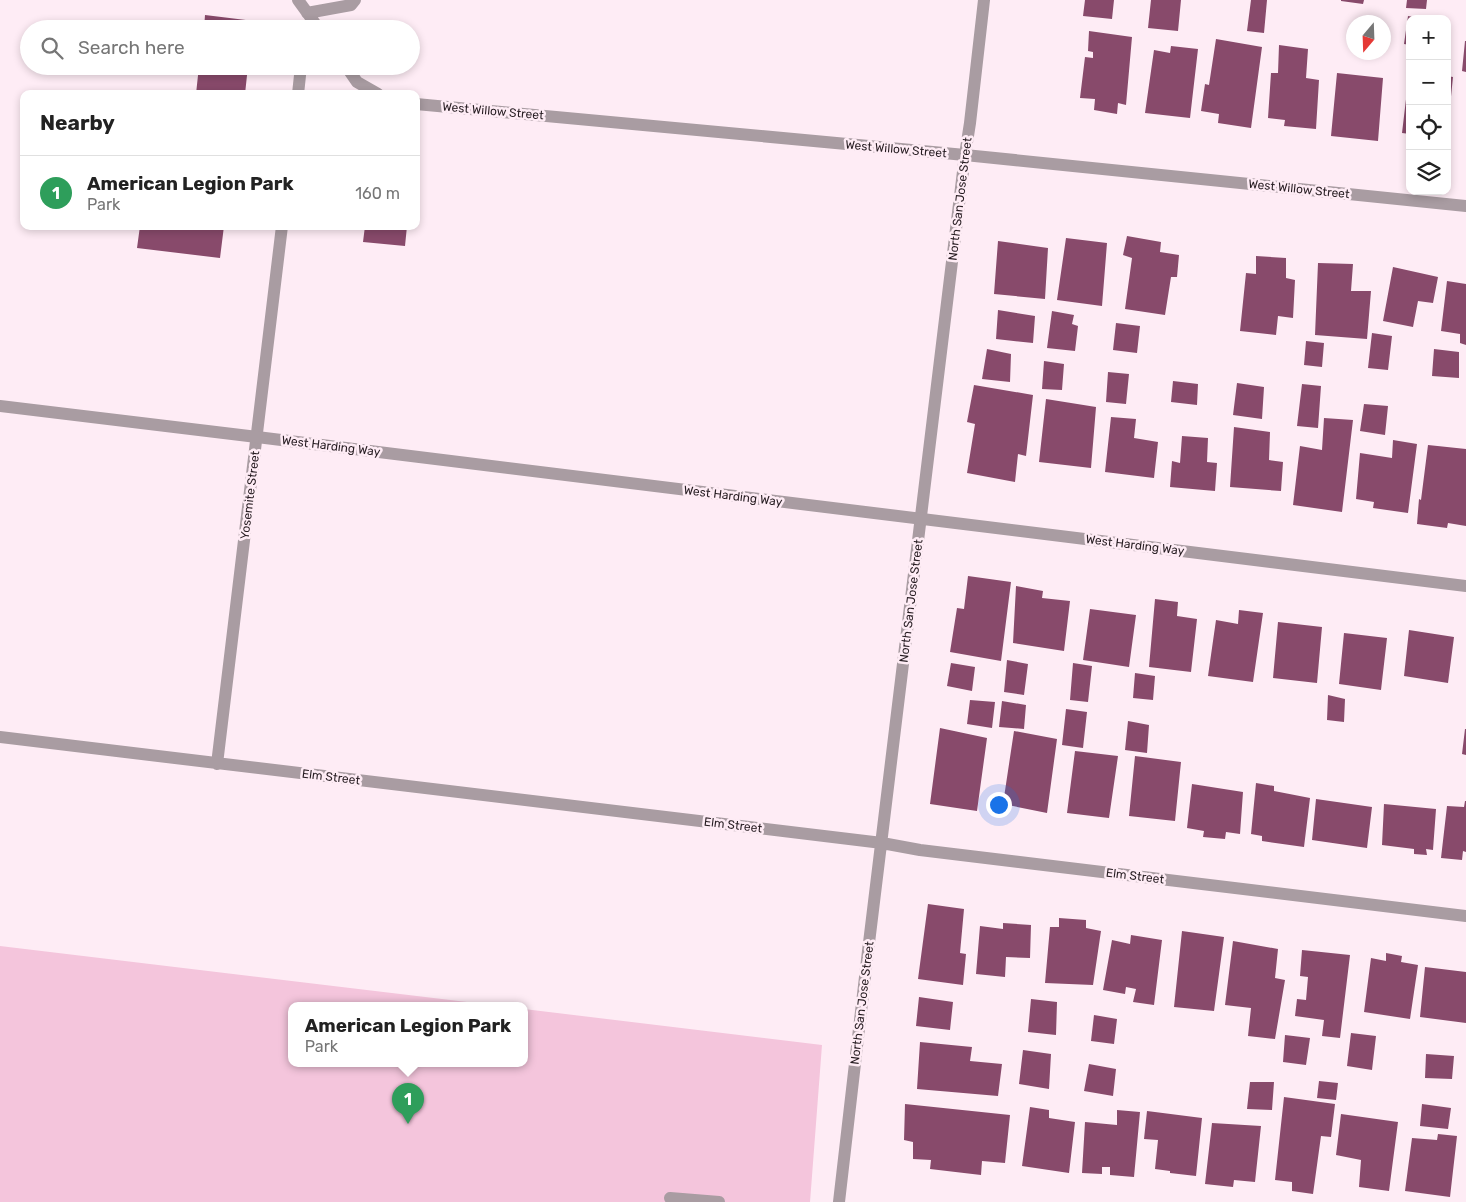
<!DOCTYPE html>
<html lang="en">
<head>
<meta charset="utf-8">
<style>
	:root { --surface:#fff; --page:#f6f6f6; --text:#222; --muted:#767676; --line:#e0e0e0; --accent:#d93025 }
	body { margin:0; font-family:Rubik,sans-serif; background:var(--page); color:var(--text) }
	.controls { position:absolute; right:15px; top:15px; display:grid; overflow:hidden; border-radius:10px; box-shadow:0 2px 8px #0003 }
	.controls button { width:45px; height:45px; display:grid; place-items:center; padding:0; border:0; border-bottom:1px solid var(--line); background:var(--surface); color:var(--text); font:25px sans-serif }
	.compass { position:absolute; left:1346px; top:15px; width:45px; height:45px; border-radius:50%; background:var(--surface); box-shadow:0 2px 8px #0003; rotate:199deg }
	.you { position:absolute; left:998px; top:804px; width:18px; height:18px; margin:-12px; border:4px solid #fff; border-radius:50%; background:#1a73e8; box-shadow:0 0 0 8px #1a73e833 }
	.badge { display:grid; place-items:center; width:32px; height:32px; border-radius:50%; background:var(--accent); color:#fff; font-size:16px; font-weight:700 }
	.pin { position:absolute; translate:-50% -41px; filter:drop-shadow(0 1px 2px #0008) }
	.pin::after { content:''; position:absolute; top:26px; width:18px; height:15px; background:inherit; clip-path:polygon(0 0,100% 0,50% 100%) }
	.popup { position:absolute; left:288px; top:1002px; width:240px; height:65px; box-sizing:border-box; display:grid; place-content:center; border-radius:10px; background:var(--surface); filter:drop-shadow(0 1px 4px #0005); font-size:16px; white-space:nowrap; color:var(--muted) }
	.popup b { font-size:19px; color:var(--text) }
	.popup::after { content:''; position:absolute; left:50%; top:100%; margin-left:-10px; border:10px solid transparent; border-top-color:var(--surface) }
	.list { margin:0; padding:0; list-style:none }
	h2 { display:flex; justify-content:space-between; align-items:center; height:65px; margin:0; padding:0 20px; font-size:21px }
	h2 small { font-size:16px; font-weight:400; color:var(--muted) }
	.list li { display:grid; grid-template-columns:32px 1fr auto; gap:15px; align-items:center; box-sizing:border-box; height:75px; padding:0 20px; border-top:1px solid var(--line) }
	.list b { display:block; font-size:19px; white-space:nowrap }
	.list p { margin:0; font-size:16px; white-space:nowrap; color:var(--muted) }
	.list em { font-size:16px; font-style:normal; color:var(--muted) }
	.icon { flex:none; width:28px; height:28px; fill:none; stroke:currentColor; stroke-width:2; stroke-linecap:round; stroke-linejoin:round }
	.map { position:relative; flex:none; width:1466px; height:1202px; overflow:hidden }
	.search { position:absolute; background:var(--surface); box-shadow:0 2px 8px #0003; left:20px; top:20px; width:400px; height:55px; display:flex; align-items:center; gap:12px; box-sizing:border-box; padding:0 18px; border-radius:28px; color:var(--muted); font-size:19px }
	.panel { position:absolute; background:var(--surface); box-shadow:0 2px 8px #0003; left:20px; top:90px; width:400px; height:140px; border-radius:10px }
	.map>svg:first-child { display:block }
</style>
</head>
<body>
<div class="map">
<svg width="1466" height="1202" viewBox="0 0 1466 1202">
	<rect width="100%" height="100%" fill="#feecf5"/>
	<path fill="#f4c5dc" d="M0,946L492,1005H292V1063H524V1009L822,1045L810,1202H0Z"/>
	<path fill="#884a6b" d="M1085,0H1114L1112,19L1083,16Z
		M1151,0H1181L1178,31L1148,28Z
		M1251,0H1267L1264,33L1247,31Z
		M1341,0H1364L1363,4L1341,1Z
		M1407,0H1427L1426,9L1406,8Z
		M205,15L254,21L253,29H204Z
		M1408,16L1420,18L1419,19H1410V45L1404,44Z
		M1089,31L1132,37L1126,105L1118,103L1117,114L1094,110L1095,99L1080,98L1085,57L1093,58V52L1088,51Z
		M1216,39L1262,47L1251,128L1218,123L1219,114L1201,111L1205,84L1209,85Z
		M1465,41H1466V72L1462,71Z
		M1279,45L1308,49L1306,78L1319,80L1316,129L1284,126L1285,120L1268,118L1271,73H1278Z
		M1171,46L1198,49L1190,118L1145,113L1154,50L1170,53Z
		M199,66H248L245,94H196Z
		M1337,73L1383,78L1378,141L1331,136Z
		M1409,74H1410V134L1402,133Z
		M1447,76L1453,77L1449,116H1447Z
		M140,226H224L220,258L137,248Z
		M365,226H407L405,246L363,242Z
		M1127,236L1161,242L1160,252L1179,255L1177,277H1171L1165,315L1125,309L1132,258L1123,255Z
		M1066,238L1107,243L1102,306L1057,300Z
		M998,241L1048,248L1045,299L994,294Z
		M1256,256L1286,258V278L1295,280L1293,318L1278,316L1276,335L1240,331L1246,273L1256,274Z
		M1318,263L1353,264L1351,291H1371L1367,339L1315,335Z
		M1393,267L1438,277L1433,303L1418,301L1413,327L1383,321Z
		M1447,281L1466,284V345L1460,343V334L1441,331Z
		M998,310L1035,316L1033,343L996,339Z
		M1052,311L1074,315L1072,324L1078,326L1075,351L1047,348Z
		M1116,323L1140,326L1137,353L1113,350Z
		M1372,333L1392,336L1388,370L1368,368Z
		M1306,341L1324,343L1322,367L1304,365Z
		M987,349L1011,354L1010,382L982,379Z
		M1434,349L1459,352V378L1432,376Z
		M1044,361L1064,364L1062,390L1042,389Z
		M1108,372L1129,374L1126,404L1106,402Z
		M1173,381L1198,384L1197,405L1171,402Z
		M1237,383L1264,387L1262,419L1233,415Z
		M1302,384L1321,386L1318,428L1297,426Z
		M974,385L1033,395L1026,456L1018,454L1015,482L967,473L975,424L967,422Z
		M1046,399L1096,407L1091,468L1039,462Z
		M1364,404L1388,406L1385,435L1360,431Z
		M1111,417L1136,419L1134,438L1158,442L1154,478L1105,472Z
		M1324,418L1353,420L1342,512L1293,505L1300,446L1322,450Z
		M1234,427L1270,432L1269,460L1283,462L1281,491L1230,487Z
		M1182,436L1208,438L1207,462L1217,463L1215,491L1170,487L1172,461L1180,463Z
		M1393,440L1417,444L1408,513L1373,508L1374,502L1356,499L1360,453L1392,458Z
		M1428,445L1466,449V526L1448,523L1447,528L1417,524L1419,499L1421,500Z
		M968,576L1011,582L1001,661L950,652L957,608L964,609Z
		M1016,586L1043,591L1042,598L1070,601L1064,651L1013,643Z
		M1155,599L1178,602L1177,616L1197,619L1191,672L1149,667Z
		M1090,609L1136,615L1129,667L1083,660Z
		M1239,610L1263,613L1253,682L1208,676L1216,620L1238,624Z
		M1278,622L1322,627L1317,683L1273,678Z
		M1409,630L1454,637L1448,683L1404,676Z
		M1344,633L1387,638L1381,690L1339,684Z
		M1007,660L1028,664L1024,695L1004,692Z
		M951,663L975,667L972,691L947,686Z
		M1073,663L1092,666L1088,702L1070,700Z
		M1135,673L1155,676L1153,700L1133,698Z
		M1328,695L1345,699L1344,722L1327,720Z
		M970,700L995,702L992,728L967,724Z
		M1002,701L1026,705L1024,729L999,727Z
		M1066,709L1087,712L1083,748L1062,745Z
		M1128,721L1149,725L1147,753L1125,750Z
		M940,728L987,738L977,811L930,804Z
		M1465,729H1466V755L1462,754Z
		M1014,731L1057,739L1047,813L1003,804Z
		M1075,751L1118,756L1109,818L1067,813Z
		M1135,756L1181,762L1175,821L1129,816Z
		M1256,783L1274,786V791L1310,798L1304,847L1262,841V836L1251,834Z
		M1192,784L1243,792L1240,834L1226,832L1225,839L1203,837L1204,831L1187,828Z
		M1316,799L1372,807L1367,848L1312,840Z
		M1465,801H1466V852L1463,851L1462,860L1441,858L1447,806L1464,807Z
		M1384,804L1436,809L1433,850L1426,849L1427,855L1414,854V849L1382,845Z
		M928,904L964,909L960,953L966,954L963,985L918,979Z
		M1059,918L1086,920V928L1101,931L1093,985L1045,983L1050,927H1059Z
		M1003,923L1031,925L1030,958L1006,957L1005,977L976,974L980,926L1003,929Z
		M1182,931L1224,937L1214,1011L1174,1007Z
		M1131,935L1162,940L1154,1005L1133,1002L1136,989L1126,987L1125,994L1103,990L1112,940L1130,944Z
		M1233,941L1278,949L1275,978L1285,980L1275,1039L1248,1036L1251,1008L1225,1005Z
		M1302,950L1350,955L1340,1038L1322,1036L1324,1020L1295,1016L1297,999L1306,1000L1308,977L1300,976Z
		M1386,953L1402,956L1401,962L1418,965L1410,1019L1364,1012L1371,958L1386,961Z
		M1425,967L1466,972V1023L1420,1017Z
		M919,997L953,1002L950,1030L916,1026Z
		M1031,999L1057,1002L1056,1035L1028,1032Z
		M1094,1015L1117,1019L1114,1044L1091,1041Z
		M1351,1033L1376,1036L1372,1070L1347,1066Z
		M1285,1035L1310,1038L1306,1065L1283,1062Z
		M920,1042L972,1047L970,1061L1002,1064L998,1096L917,1089Z
		M1023,1050L1051,1054L1049,1089L1019,1084Z
		M1426,1054L1454,1056L1452,1079L1425,1078Z
		M1089,1064L1116,1069L1113,1096L1084,1091Z
		M1319,1081L1338,1083L1336,1100L1317,1098Z
		M1250,1082H1274L1272,1110L1247,1109Z
		M1284,1097L1335,1104L1331,1137L1321,1136L1313,1194L1292,1191V1182L1275,1180Z
		M905,1104L1010,1115L1005,1163L982,1161L981,1175L930,1169L931,1160L913,1159V1142L904,1140Z
		M1422,1104L1451,1108L1448,1129L1420,1126Z
		M1030,1107L1049,1110V1118L1075,1122L1069,1173L1022,1166Z
		M1117,1110L1140,1112L1134,1177L1110,1175V1167H1102V1174L1082,1173L1085,1122L1117,1125Z
		M1147,1111L1202,1118L1196,1176L1170,1173V1171L1155,1169L1158,1140L1144,1139Z
		M1341,1114L1398,1122L1389,1191L1359,1187L1361,1160L1336,1155Z
		M1212,1123L1261,1126L1255,1182L1234,1180L1233,1187L1205,1184Z
		M1438,1134L1457,1136L1450,1197L1405,1191L1412,1138L1437,1140Z"/>
	<g fill="none" stroke-linecap="round" stroke-linejoin="round">
		<path stroke="#a99ca2" stroke-width="12" d="M298,0L319,29
			M307,13L351,5L355,0
			M346,66L357,82L378,94
			M298,94L301,66
			M416,104L965,155L1466,206
			M0,737L882,843L920,850L1466,916
			M217,764L282,226
			M670,1198L719,1202
			M839,1202L868,951L965,155L970,123L984,0"/>
		<path stroke="#a99ca2" stroke-width="12" d="M0,406L257,437L1466,586"/>
	</g>
	<g text-anchor="middle" stroke-width="5" stroke-linejoin="round" paint-order="stroke">
		<g font-size="12" fill="#261c21" stroke="#feecf5">
			<text transform="translate(493 111) rotate(5)" y="4">West Willow Street</text>
			<text transform="translate(896 149) rotate(5)" y="4">West Willow Street</text>
			<text transform="translate(1299 189) rotate(6)" y="4">West Willow Street</text>
			<text transform="translate(960 199) rotate(-83)" y="4">North San Jose Street</text>
			<text transform="translate(331 446) rotate(7)" y="4">West Harding Way</text>
			<text transform="translate(250 495) rotate(-83)" y="4">Yosemite Street</text>
			<text transform="translate(733 496) rotate(7)" y="4">West Harding Way</text>
			<text transform="translate(1135 545) rotate(7)" y="4">West Harding Way</text>
			<text transform="translate(911 601) rotate(-83)" y="4">North San Jose Street</text>
			<text transform="translate(331 777) rotate(7)" y="4">Elm Street</text>
			<text transform="translate(733 825) rotate(7)" y="4">Elm Street</text>
			<text transform="translate(1135 876) rotate(7)" y="4">Elm Street</text>
			<text transform="translate(862 1003) rotate(-83)" y="4">North San Jose Street</text>
		</g>
	</g>
</svg>
<div class="controls">
<button>+</button>
<button>−</button>
<button><svg class="icon" aria-label="locate" viewBox="0 0 24 24"><circle cx="12" cy="12" r="6"/><path d="M12 2v4M12 18v4M2 12h4M18 12h4"/></svg></button>
<button><svg class="icon" aria-label="layers" viewBox="0 0 24 24"><path d="M12 4l9 5-9 5-9-5zM3 14l9 5 9-5"/></svg></button>
</div>
<svg class="compass" viewBox="-18 -18 36 36"><path d="M0-13l5 13h-10z" fill="#e53935"/><path d="M0 13l5-13h-10z" fill="#767676"/></svg>
<div class="you"></div>
<div class="pin badge" style="left:408px;top:1124px;background:#2e9e5b">1</div>
<div class="popup"><b>American Legion Park</b>Park</div>
<div class="search"><svg class="icon" aria-label="search" viewBox="0 0 24 24"><circle cx="10" cy="10" r="6"/><path d="M15 15l6 6"/></svg>Search here</div>
<section class="panel">
<h2>Nearby<small></small></h2>
<ul class="list">
<li><span class="badge" style="background:#2e9e5b">1</span><div><b>American Legion Park</b><p>Park</p></div><em>160 m</em></li>
</ul>
</section>
</div>
</body>
</html>
